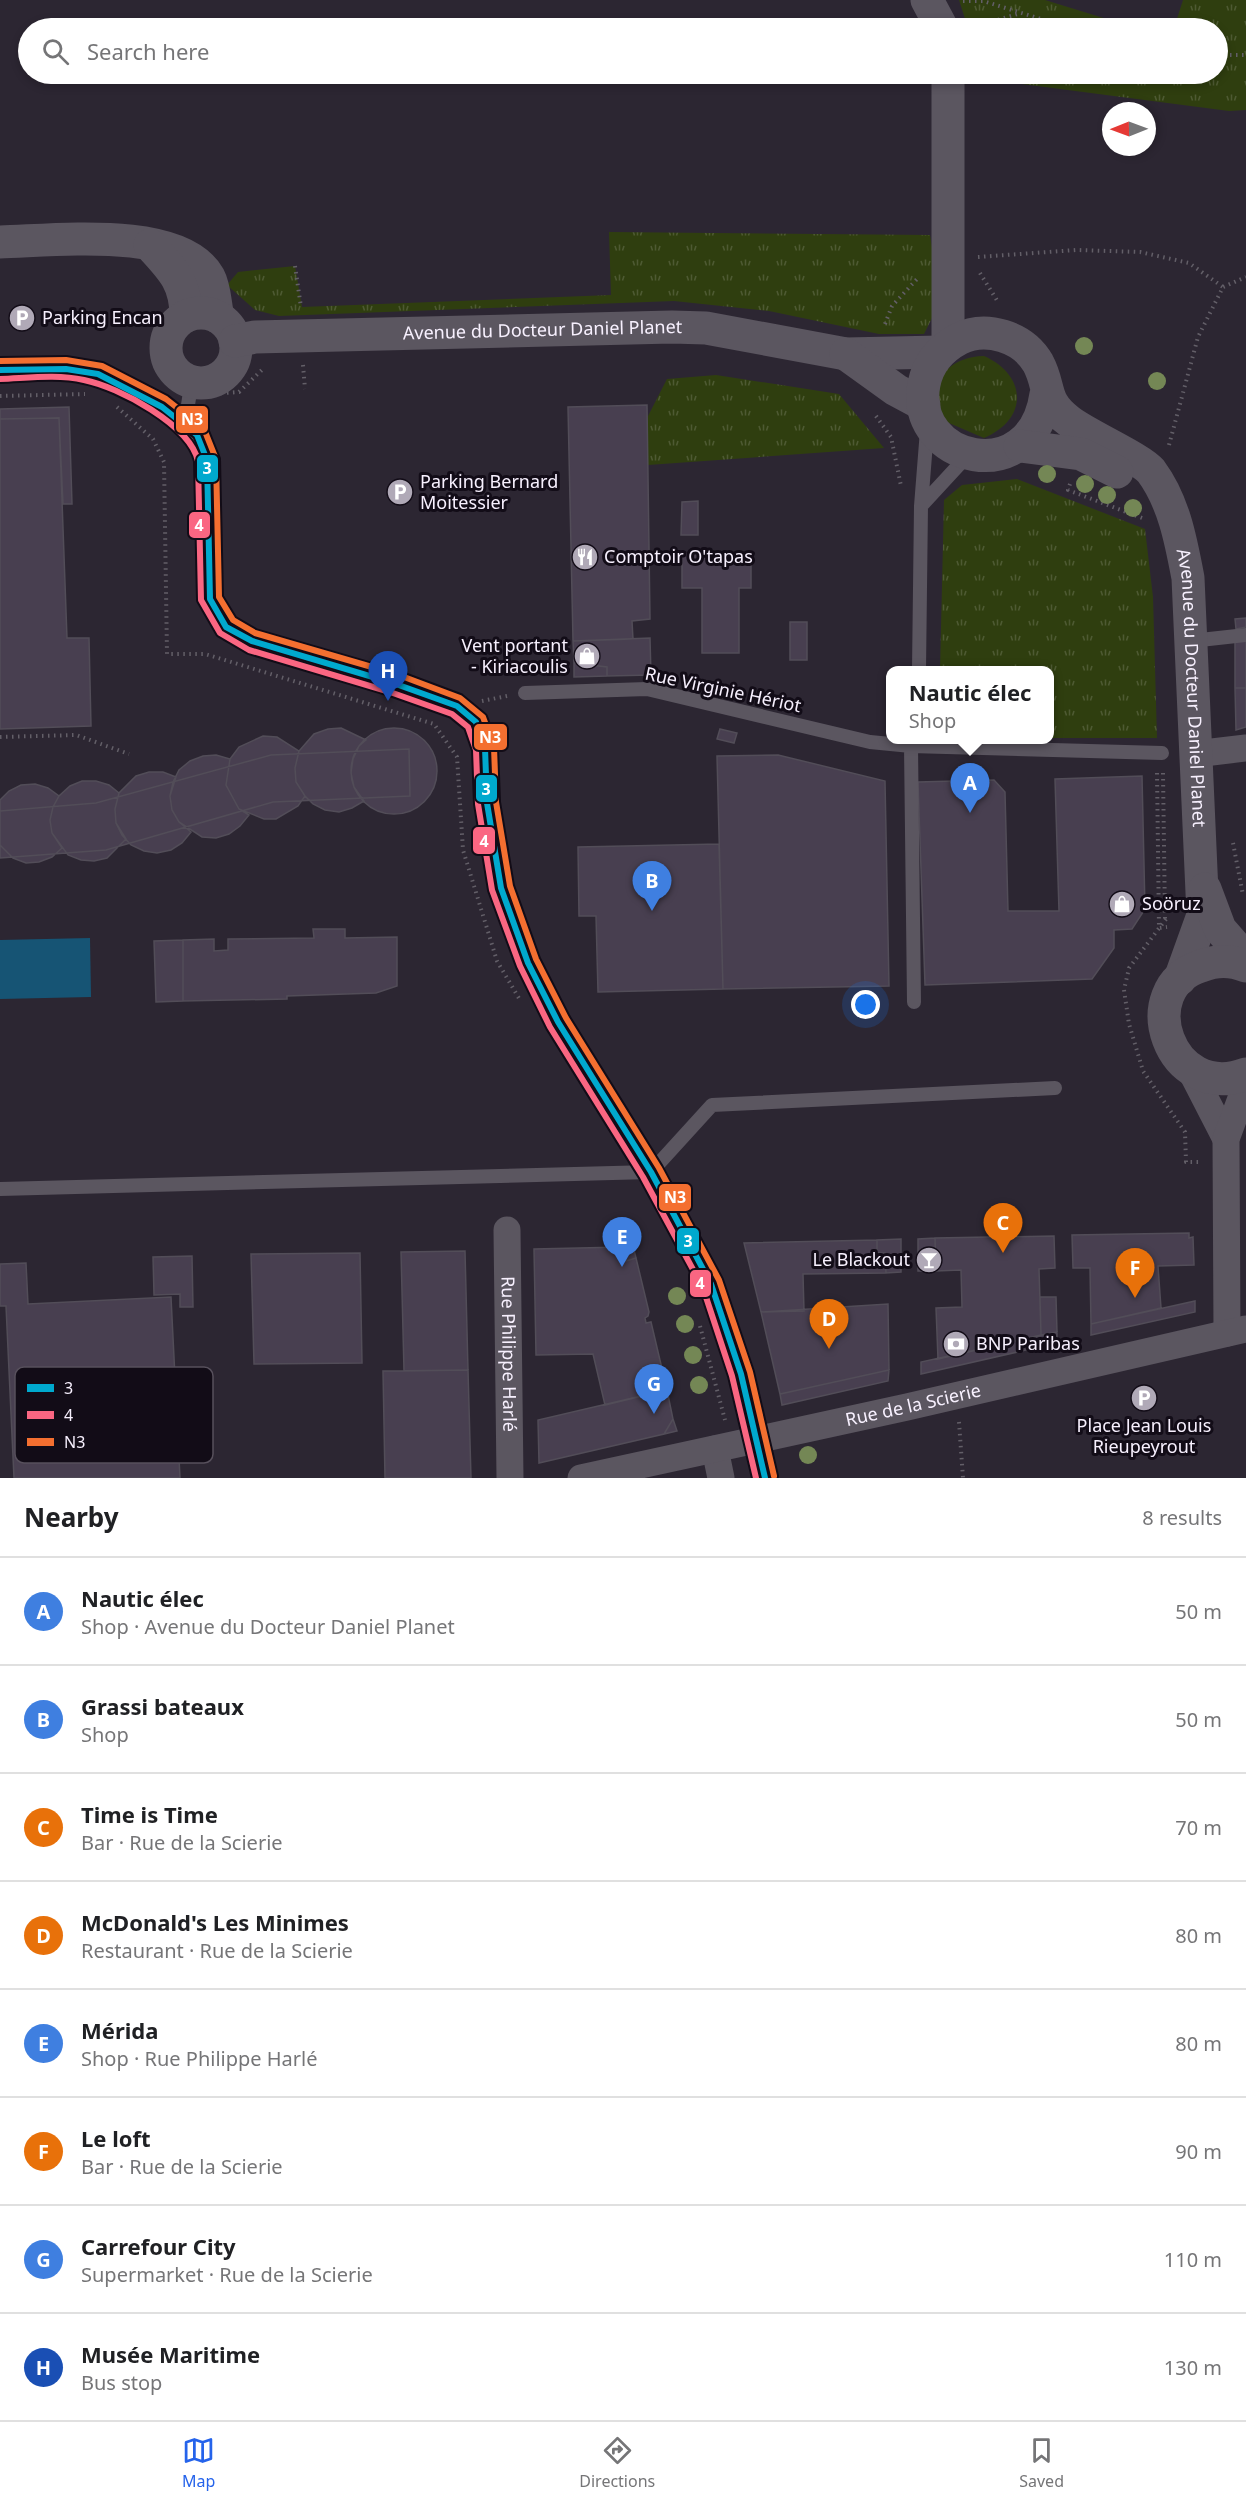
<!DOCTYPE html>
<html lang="en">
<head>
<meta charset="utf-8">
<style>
	:root { --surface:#fff; --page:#f6f6f6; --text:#202124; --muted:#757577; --line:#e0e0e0; --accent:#2563eb }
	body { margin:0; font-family:"Noto Sans",sans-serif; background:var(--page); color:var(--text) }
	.compass { position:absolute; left:1102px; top:102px; width:54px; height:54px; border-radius:50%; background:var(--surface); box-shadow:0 3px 9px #0003; rotate:269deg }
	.you { position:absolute; left:866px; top:1005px; width:21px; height:21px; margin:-15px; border:4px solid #fff; border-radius:50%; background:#1a73e8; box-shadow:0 0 0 9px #1a73e833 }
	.badge { display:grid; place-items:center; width:39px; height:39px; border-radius:50%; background:var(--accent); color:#fff; font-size:20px; font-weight:700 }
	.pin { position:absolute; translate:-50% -50px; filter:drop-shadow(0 2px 3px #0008) }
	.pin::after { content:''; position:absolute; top:32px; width:21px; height:18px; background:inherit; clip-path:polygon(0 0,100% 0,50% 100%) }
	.popup { position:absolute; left:886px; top:666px; width:168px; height:78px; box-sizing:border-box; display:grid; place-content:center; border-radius:12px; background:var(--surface); filter:drop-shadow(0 2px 4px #0005); font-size:20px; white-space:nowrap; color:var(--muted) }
	.popup b { font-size:22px; color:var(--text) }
	.popup::after { content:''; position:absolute; left:50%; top:100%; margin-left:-12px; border:12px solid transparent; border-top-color:var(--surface) }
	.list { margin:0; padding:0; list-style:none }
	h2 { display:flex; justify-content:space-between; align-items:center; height:78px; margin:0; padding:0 24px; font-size:26px }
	h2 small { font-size:20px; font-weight:400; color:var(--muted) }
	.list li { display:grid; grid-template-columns:39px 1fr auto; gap:18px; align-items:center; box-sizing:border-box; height:108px; padding:0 24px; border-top:2px solid var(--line) }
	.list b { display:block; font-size:22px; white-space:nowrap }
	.list p { margin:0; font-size:20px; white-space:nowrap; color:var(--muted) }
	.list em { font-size:20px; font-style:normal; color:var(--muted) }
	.icon { flex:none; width:33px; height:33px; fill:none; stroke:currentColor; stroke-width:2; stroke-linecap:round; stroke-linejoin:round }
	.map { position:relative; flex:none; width:1246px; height:1478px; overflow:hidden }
	.search { position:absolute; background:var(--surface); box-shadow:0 3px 9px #0003; left:18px; right:18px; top:18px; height:66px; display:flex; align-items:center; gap:15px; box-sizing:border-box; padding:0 21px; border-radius:33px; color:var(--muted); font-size:22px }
	.sheet { height:942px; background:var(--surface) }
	nav { display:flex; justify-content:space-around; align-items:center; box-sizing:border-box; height:84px; border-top:2px solid var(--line); background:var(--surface); font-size:16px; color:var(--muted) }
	nav a { display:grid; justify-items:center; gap:3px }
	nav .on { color:var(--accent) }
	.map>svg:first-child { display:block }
</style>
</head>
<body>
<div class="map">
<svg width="1246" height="1478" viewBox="0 0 1246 1478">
	<defs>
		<pattern id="grass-tufts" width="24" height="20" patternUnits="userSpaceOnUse" patternTransform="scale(1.5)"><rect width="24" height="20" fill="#2f3e0f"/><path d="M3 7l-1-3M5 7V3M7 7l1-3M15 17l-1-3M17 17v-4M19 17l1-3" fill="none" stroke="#4e5a33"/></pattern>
	</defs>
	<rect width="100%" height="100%" fill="#2c2632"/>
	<path fill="url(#grass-tufts)" d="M959,0H1045L1136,28H968Z
		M1183,0H1246V110L1229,111L969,77V74H1218V28H1174Z
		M609,232L930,235L934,260L933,316L924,334H879L769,311L674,301L279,316L255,310L227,285L238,272L295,266L302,307L611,295Z
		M984,356C1027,375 1029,419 984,438L942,420C927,385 945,357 984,356Z
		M716,375L839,394L884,448L648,465L647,418L667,379Z
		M1017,479L1145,529L1153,597L1157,738H1050V670H940L944,500L962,485Z"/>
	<path fill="#165474" d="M90,938L91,997L0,999V940Z"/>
	<path fill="#483f50" stroke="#524d58" stroke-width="1.5" d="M647,405L650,619L632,621L633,639L573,641L568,407Z
		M69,407L72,504H63L59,418L0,419V409Z
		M59,418L67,638H89L91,726L0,729V419Z
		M698,501V535H681L682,502Z
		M682,554H751V588H739V653H702V588H682Z
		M1246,618V627L1236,629L1235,619Z
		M790,622H807V660H790Z
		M650,638L651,675L607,676V667L574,663L573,641Z
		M1246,640V688H1235V642Z
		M574,663L607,667V676L574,677Z
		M1235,688H1246V727L1236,730Z
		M341,728L366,740L359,746L353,759L351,773L354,787L364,801L352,808L339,812L325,810L313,804L305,796L296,782L295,768L299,751L314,734L328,729Z
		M351 771a43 43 0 1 1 86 0a43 43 0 1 1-86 0Z
		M720,729L737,733L734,743L717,739Z
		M263,736L277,737L299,751L295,768L296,782L305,796L298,806L276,819H264L239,809L226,785L230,759L239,747Z
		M409,749L410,796L273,802L106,850L0,858V811L96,803L271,755Z
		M216,755L230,759L226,785L239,809L249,815L240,826L229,834L216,838L202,837L179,822L172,810L170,796L173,782L179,770L190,761L203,756Z
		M778,755L885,781L889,986L723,989L717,756Z
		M149,772H163L176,777L170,796L172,810L179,822L191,832L182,843L171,850L157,853L144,851L131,845L122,835L116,823L115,809L119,793L136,776Z
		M1142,776L1145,909L1132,929L1114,930V948L1092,979L925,985L918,782L994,780L1005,792L1008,911H1059L1055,779Z
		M82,781H96L109,785L119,793L115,809L116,823L126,839L107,858L94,861L81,860L68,855L52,833L50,820L53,807L59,796L70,786Z
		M35,784L48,788L59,796L53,807L50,820L52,833L62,848L52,857L39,862L26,863L13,858L0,845V800L9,791L21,785Z
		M719,844L723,989L598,992L596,916H579L578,847Z
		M313,929H345V938L397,937V986L376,993L287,996V999L183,1001V940L214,939V951L228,950V939L314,938Z
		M183,940V1001L156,1002L154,941Z
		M1189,1233V1238L1193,1237L1194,1265L1158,1266L1161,1308L1091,1324L1090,1268H1073L1072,1235Z
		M1054,1236L1055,1268L1039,1269L1041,1335L938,1359L936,1308L962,1307L961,1270L936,1271L935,1238Z
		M935,1238L936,1271H918V1239Z
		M901,1239V1272L886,1273L885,1253H877V1240Z
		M877,1240V1253H885L886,1273L803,1274L804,1311L761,1312L744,1243Z
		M633,1246L636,1258L626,1261L623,1247Z
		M623,1247L626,1261L636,1258L649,1312L648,1316L645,1318L646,1323L651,1322L667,1390L605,1405L593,1354L536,1355L534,1249Z
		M465,1251L468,1370L404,1371L401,1252Z
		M360,1253L362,1363L254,1364L251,1254Z
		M192,1256L193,1307H180V1294L154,1295L153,1257Z
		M26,1263L28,1304L171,1297L180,1478H14L6,1306H0V1264Z
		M1040,1297H1056L1057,1332L1041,1335Z
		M1195,1301V1312L1091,1335V1324Z
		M888,1304L889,1370L780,1394L761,1312Z
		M1057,1332V1343L921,1374V1362Z
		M468,1370L471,1478H385L383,1371Z
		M889,1370L888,1381L782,1405L780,1394Z
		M667,1390L673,1419L664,1434L539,1463L538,1420Z
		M673,1419L677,1431L664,1434Z"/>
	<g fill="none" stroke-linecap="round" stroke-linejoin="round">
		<path stroke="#635f68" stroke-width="4" stroke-dasharray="1.5 4.5" stroke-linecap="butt" d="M963,1H983L1070,28
			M983,28L987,23L1021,13
			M1218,55H1246
			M978,257L1076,250L1140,252L1189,263L1223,287
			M295,266L301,307
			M980,273L998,302
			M885,324L892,306L917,279
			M303,365L305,389
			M209,394L239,392L264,368
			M0,396L85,394
			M117,407L153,439L164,462L167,654H205L434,724L457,757L463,850L497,961L520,1000
			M876,416L891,437L901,486
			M1169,445L1198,337L1223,287L1246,277
			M1070,484L1068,490L1142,518
			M482,701L507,696
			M0,737L76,735L129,754
			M1157,773L1159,928L1167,927
			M1163,773L1165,919
			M1233,843L1243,895
			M1166,919L1129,968L1124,990L1129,1024L1143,1071L1185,1132L1186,1162H1200
			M700,1326L725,1420
			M959,1422L963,1478"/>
		<path stroke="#5b5660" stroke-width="14" d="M0,370C29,369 59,366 87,371C113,375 180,414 197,435C203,443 205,450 207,460L210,599L226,627L252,641L393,683L457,706L476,722L485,748L487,803L501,888L528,963L558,1022L651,1172L711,1284L741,1374L765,1478
			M185,424L190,392L185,379
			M921,506L969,454
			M1191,641L1246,635
			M919,670L921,506L927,430
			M525,693L647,689L870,742L911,746L1162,753
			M913,740L911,746L914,1002
			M0,1189L651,1172L712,1105L1055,1088"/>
		<g stroke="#5b5660" stroke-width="27">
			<path d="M1195,754L1246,748"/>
			<path d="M1190,1069L1226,1139"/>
			<path id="s1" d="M507,1230L510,1478"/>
			<path d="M1227,1333L1226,1139L1246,1085"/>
			<path d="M715,1449L721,1478"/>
			<path id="s2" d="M581,1478L907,1407L1246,1329"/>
		</g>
		<g stroke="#5b5660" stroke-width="33">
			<path d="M927,0L942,28"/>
			<path d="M948,74V345"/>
			<path d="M0,242C51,241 180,225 209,277C215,288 215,305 218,317"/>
			<path d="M150,245C172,269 186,282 186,316"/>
			<circle cx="201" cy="348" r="35"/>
			<path id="s3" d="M235,341L255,337L672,327L706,328L846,354L940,352"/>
			<path d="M846,354L896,390L924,405"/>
			<path id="s4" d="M1046,394C1032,492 909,461 924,384C928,364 940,349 959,339C986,325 1023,337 1038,363C1051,387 1042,401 1069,421C1087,435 1140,458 1151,471C1174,502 1181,541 1188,578L1203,915L1180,979"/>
			<path d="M1020,446L1081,454L1117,472"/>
			<path d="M1205,889L1220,929L1246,959"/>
			<path d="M1246,966C1230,960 1217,960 1201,966C1131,988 1169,1103 1246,1074"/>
		</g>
		<defs>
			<path id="bus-1" d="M0,370L66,369L98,374L162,407L197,435L207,460L210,599L226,627L252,641L393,683L457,706L476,722L485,748L487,803L501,888L528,963L558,1022L651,1172L711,1284L741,1374L765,1478"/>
			<path id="bus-2" d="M0,379C28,378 57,374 84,380C119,387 190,425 198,461L201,600L220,633L249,650L390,692L452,714L468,727L476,750L478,804L492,890L520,966L550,1027L643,1177L703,1288L732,1376L756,1478"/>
			<path id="bus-3" d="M0,361L66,360L102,366L166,399L204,429L216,459L219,597L233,620L255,633L396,674L460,698L483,717L494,747L496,802L510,886L536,959L566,1018L659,1168L719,1280L750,1372L774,1476"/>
		</defs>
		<use href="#bus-1" stroke="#120c17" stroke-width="10"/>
		<use href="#bus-2" stroke="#120c17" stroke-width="10"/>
		<use href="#bus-3" stroke="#120c17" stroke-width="10"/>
		<use href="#bus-1" stroke="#00a9ce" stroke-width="6"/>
		<use href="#bus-2" stroke="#fa6682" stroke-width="6"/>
		<use href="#bus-3" stroke="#f46f30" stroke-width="6"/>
	</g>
	<g fill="#748755">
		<circle cx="1084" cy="346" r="9"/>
		<circle cx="1157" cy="381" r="9"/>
		<circle cx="1047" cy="474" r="9"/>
		<circle cx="1085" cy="484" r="9"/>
		<circle cx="1107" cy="495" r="9"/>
		<circle cx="1133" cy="508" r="9"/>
		<circle cx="677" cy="1296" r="9"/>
		<circle cx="685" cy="1324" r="9"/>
		<circle cx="693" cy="1355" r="9"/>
		<circle cx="699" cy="1385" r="9"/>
		<circle cx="808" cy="1455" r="9"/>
	</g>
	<defs>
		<symbol id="parking-disc" viewBox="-11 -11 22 22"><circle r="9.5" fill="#b0a9b7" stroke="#120c17"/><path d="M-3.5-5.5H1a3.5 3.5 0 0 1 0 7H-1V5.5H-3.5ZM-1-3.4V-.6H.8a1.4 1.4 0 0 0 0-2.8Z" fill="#fff"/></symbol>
		<symbol id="restaurant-disc" viewBox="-11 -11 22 22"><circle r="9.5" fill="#b0a9b7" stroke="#120c17"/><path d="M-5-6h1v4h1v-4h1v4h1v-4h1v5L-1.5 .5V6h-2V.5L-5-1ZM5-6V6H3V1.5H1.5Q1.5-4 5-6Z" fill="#fff"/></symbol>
		<symbol id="shop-disc" viewBox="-11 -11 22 22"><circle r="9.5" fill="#b0a9b7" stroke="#120c17"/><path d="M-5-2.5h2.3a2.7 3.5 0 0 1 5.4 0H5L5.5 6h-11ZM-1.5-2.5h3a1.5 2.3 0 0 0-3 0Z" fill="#fff"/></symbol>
		<symbol id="bar-disc" viewBox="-11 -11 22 22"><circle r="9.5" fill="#b0a9b7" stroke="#120c17"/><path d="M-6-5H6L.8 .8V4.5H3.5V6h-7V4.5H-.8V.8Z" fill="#fff"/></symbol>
		<symbol id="bank-disc" viewBox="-11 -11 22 22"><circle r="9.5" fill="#b0a9b7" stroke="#120c17"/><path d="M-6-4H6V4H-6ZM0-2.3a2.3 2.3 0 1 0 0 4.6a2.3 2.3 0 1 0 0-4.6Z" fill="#fff"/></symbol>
	</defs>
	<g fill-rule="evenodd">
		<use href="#parking-disc" x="7" y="303" width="30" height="30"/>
		<use href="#parking-disc" x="385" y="477" width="30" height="30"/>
		<use href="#restaurant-disc" x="570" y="542" width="30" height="30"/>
		<use href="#shop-disc" x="572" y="641" width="30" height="30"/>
		<use href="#shop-disc" x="1107" y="889" width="30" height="30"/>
		<use href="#bar-disc" x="914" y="1245" width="30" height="30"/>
		<use href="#bank-disc" x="941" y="1329" width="30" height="30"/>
		<use href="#parking-disc" x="1129" y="1383" width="30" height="30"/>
	</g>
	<g text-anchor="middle" stroke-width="6" stroke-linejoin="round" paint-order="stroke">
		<g font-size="18" fill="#f7f0fe" stroke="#120c17" text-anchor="start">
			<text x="42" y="324">Parking Encan</text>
			<text x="420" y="488">Parking Bernard<tspan x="420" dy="21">Moitessier</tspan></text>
			<text x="604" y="563">Comptoir O'tapas</text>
			<text x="568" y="652" text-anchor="end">Vent portant<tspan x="568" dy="21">- Kiriacoulis</tspan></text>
			<text x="1142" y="910">Soöruz</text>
			<text x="910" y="1266" text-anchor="end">Le Blackout</text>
			<text x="976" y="1350">BNP Paribas</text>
			<text x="1144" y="1432" text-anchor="middle">Place Jean Louis<tspan x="1144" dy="21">Rieupeyrout</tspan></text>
		</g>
		<g font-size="18" fill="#f7f0fe" stroke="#120c17">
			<text dy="6" stroke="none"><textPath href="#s3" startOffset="308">Avenue du Docteur Daniel Planet</textPath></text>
			<text dy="6" stroke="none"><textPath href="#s4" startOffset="740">Avenue du Docteur Daniel Planet</textPath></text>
			<text transform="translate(723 690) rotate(12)" y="6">Rue Virginie Hériot</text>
			<text dy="6" stroke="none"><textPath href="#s1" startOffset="124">Rue Philippe Harlé</textPath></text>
			<text dy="6" stroke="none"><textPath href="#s2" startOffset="340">Rue de la Scierie</textPath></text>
		</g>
	</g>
	<rect x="15" y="1367" width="198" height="96" rx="9" fill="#120c17" stroke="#57505c" stroke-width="1.5"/>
	<rect x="27" y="1384" width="27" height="8" fill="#00a9ce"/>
	<rect x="27" y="1411" width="27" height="8" fill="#fa6682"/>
	<rect x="27" y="1438" width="27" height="8" fill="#f46f30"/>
	<g font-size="16" fill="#f7f0fe">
		<text x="64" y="1394">3</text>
		<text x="64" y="1421">4</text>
		<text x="64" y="1448">N3</text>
	</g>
	<g stroke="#120c17" stroke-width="2">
		<rect x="175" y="405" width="34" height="29" rx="6" fill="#f46f30"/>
		<rect x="196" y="454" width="23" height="29" rx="6" fill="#00a9ce"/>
		<rect x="188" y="511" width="23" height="28" rx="6" fill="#fa6682"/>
		<rect x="473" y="723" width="35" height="28" rx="6" fill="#f46f30"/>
		<rect x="475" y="774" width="23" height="29" rx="6" fill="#00a9ce"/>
		<rect x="472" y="826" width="24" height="29" rx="6" fill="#fa6682"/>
		<rect x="658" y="1183" width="34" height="29" rx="6" fill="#f46f30"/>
		<rect x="676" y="1227" width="24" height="28" rx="6" fill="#00a9ce"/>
		<rect x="689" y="1269" width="23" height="29" rx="6" fill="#fa6682"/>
	</g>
	<g font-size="16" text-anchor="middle" font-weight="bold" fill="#fff">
		<text x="192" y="425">N3</text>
		<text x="207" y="474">3</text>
		<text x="199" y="531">4</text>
		<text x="490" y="743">N3</text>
		<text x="486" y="795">3</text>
		<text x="484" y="847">4</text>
		<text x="675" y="1203">N3</text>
		<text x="688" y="1247">3</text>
		<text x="700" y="1289">4</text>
	</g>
</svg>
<svg class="compass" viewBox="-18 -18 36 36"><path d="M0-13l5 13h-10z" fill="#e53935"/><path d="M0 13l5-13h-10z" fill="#757577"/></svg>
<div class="you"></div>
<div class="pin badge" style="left:970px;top:813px;background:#3f7fe0">A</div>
<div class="popup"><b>Nautic élec</b>Shop</div>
<div class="pin badge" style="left:652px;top:911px;background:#3f7fe0">B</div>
<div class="pin badge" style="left:1003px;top:1253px;background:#e8710a">C</div>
<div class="pin badge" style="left:829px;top:1349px;background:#e8710a">D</div>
<div class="pin badge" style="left:622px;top:1267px;background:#3f7fe0">E</div>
<div class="pin badge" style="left:1135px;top:1298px;background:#e8710a">F</div>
<div class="pin badge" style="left:654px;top:1414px;background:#3f7fe0">G</div>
<div class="pin badge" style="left:388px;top:701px;background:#1a4fb4">H</div>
<div class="search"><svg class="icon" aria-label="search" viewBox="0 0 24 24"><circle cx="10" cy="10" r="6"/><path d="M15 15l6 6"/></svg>Search here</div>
</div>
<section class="sheet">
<h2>Nearby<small>8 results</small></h2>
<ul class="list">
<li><span class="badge" style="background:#3f7fe0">A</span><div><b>Nautic élec</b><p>Shop · Avenue du Docteur Daniel Planet</p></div><em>50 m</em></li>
<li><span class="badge" style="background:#3f7fe0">B</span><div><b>Grassi bateaux</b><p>Shop</p></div><em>50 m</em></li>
<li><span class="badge" style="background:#e8710a">C</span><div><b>Time is Time</b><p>Bar · Rue de la Scierie</p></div><em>70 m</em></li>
<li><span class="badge" style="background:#e8710a">D</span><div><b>McDonald's Les Minimes</b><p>Restaurant · Rue de la Scierie</p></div><em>80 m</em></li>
<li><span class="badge" style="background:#3f7fe0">E</span><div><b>Mérida</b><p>Shop · Rue Philippe Harlé</p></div><em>80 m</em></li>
<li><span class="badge" style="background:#e8710a">F</span><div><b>Le loft</b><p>Bar · Rue de la Scierie</p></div><em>90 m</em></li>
<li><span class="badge" style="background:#3f7fe0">G</span><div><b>Carrefour City</b><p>Supermarket · Rue de la Scierie</p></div><em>110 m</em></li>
<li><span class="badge" style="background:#1a4fb4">H</span><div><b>Musée Maritime</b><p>Bus stop</p></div><em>130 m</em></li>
</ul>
</section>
<nav>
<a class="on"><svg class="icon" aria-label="map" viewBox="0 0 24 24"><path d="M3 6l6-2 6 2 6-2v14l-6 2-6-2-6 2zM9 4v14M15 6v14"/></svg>Map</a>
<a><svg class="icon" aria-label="directions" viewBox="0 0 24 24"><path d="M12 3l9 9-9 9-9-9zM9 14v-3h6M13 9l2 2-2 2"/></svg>Directions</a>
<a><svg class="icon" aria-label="saved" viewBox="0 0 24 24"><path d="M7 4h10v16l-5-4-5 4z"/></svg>Saved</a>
</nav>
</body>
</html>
